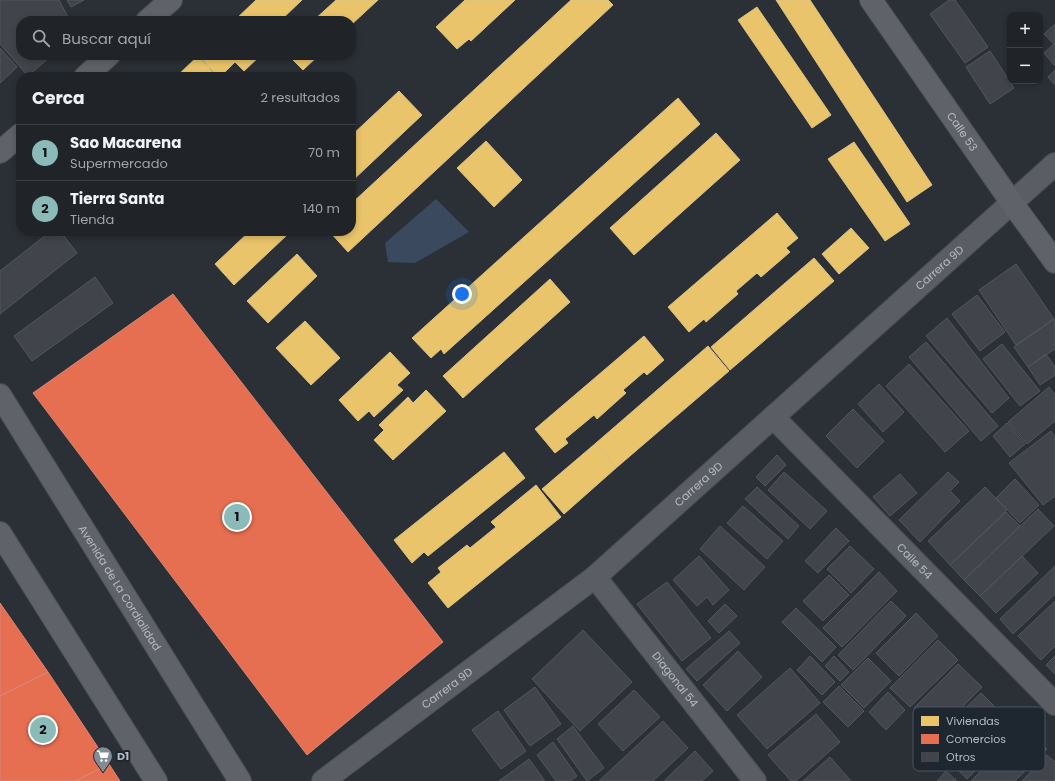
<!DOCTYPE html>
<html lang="es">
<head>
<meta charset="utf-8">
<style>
	:root { --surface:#202428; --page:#2d3034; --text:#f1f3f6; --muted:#a2a4a8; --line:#3d4145; --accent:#8bbbb9 }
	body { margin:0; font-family:Poppins,sans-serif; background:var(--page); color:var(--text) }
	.controls { position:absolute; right:12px; top:12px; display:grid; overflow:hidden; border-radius:8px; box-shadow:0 2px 6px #0003 }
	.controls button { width:36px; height:36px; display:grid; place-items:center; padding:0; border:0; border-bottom:1px solid var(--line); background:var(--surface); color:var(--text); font:20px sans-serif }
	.you { position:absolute; left:462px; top:294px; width:14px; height:14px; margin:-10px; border:3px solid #fff; border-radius:50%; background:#1a73e8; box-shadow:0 0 0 6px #1a73e833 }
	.badge { display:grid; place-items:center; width:26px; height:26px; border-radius:50%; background:var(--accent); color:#111; font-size:13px; font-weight:700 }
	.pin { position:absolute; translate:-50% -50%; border:2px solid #fff; box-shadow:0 1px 4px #0006 }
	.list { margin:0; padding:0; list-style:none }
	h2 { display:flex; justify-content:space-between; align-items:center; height:52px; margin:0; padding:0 16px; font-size:17px }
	h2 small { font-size:13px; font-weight:400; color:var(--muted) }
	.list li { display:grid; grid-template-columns:26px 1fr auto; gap:12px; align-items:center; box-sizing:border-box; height:56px; padding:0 16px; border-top:1px solid var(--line) }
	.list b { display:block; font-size:15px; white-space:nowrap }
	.list p { margin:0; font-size:13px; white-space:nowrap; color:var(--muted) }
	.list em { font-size:13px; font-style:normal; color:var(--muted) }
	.icon { flex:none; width:22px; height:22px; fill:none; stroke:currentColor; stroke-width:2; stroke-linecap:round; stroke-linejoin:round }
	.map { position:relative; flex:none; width:1055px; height:781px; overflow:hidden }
	.search { position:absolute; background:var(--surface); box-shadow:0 2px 6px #0003; left:16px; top:16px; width:340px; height:44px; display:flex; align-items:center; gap:10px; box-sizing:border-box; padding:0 14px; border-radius:16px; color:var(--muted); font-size:15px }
	.panel { position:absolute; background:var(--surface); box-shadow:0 2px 6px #0003; left:16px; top:72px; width:340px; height:164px; border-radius:16px }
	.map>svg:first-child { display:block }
</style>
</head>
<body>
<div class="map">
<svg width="1055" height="781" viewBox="0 0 1055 781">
	<rect width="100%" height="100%" fill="#2a3036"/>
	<path fill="#3a495e" d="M436,199L469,232L415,263L388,262L385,243Z"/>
	<path fill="#e9c46a" stroke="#d9c286" d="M256,0H302L280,21H234Z
		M336,0H378L351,25V21H313Z
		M465,0H515L471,41L469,39L457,49L436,27Z
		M571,0H608L613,5L348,252L329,231H351V204Z
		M776,0H810L932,185L907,202Z
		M757,7L831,115L812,128L738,20Z
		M198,55H261L244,71L235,62L220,77H218Z
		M288,55H319L303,70Z
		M198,56L217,77H176Z
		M399,91L422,115L351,182V136Z
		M678,98L700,124L444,354L441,349L431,358L412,338Z
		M716,133L740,160L634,255L610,228Z
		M486,141L522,180L494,207L457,168Z
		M854,142L910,224L885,241L828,159Z
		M777,213L798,238L786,248L790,252L761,277L757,273L736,291L738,294L706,322L704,319L689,332L668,307Z
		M851,228L869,248L839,274L822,254Z
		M250,231H283L287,235L234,285L215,264Z
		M297,254L317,276L268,323L247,301Z
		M814,258L834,281L730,370L711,347Z
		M550,279L570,302L463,398L443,376Z
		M305,321L340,358L311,385L276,348Z
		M644,336L664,360L647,375L644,372L623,390L626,393L597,419L594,415L565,439L568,443L555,453L535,429Z
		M708,346L729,371L616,468L596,443Z
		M390,352L410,373L397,385L403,390L374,417L369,411L358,421L339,400Z
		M426,390L446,411L393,460L374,440L384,430L379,425L408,397L413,403Z
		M596,443L616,468L564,514L542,489Z
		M504,452L525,478L428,556L424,552L412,563L394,540Z
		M536,485L561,517L448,608L428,583L441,572L438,568L467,545L470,548L496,527L491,522Z"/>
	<path fill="#e76f51" stroke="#d88674" d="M173,294L443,642L307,755L33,393Z
		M0,603L48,672L0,696Z
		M48,672L109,764L75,781H0V696Z
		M109,764L120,781H75Z"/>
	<path fill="#41454b" stroke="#52575d" d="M0,0H59L70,21H21V55H52L28,76L0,44Z
		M67,0H84L71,7Z
		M949,0H955L988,47L965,63L930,14Z
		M1055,24V43L1054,44L1044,34Z
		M1055,43V64L1054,65L1044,53Z
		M0,48L17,67L0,83Z
		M990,51L1014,88L990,104L966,67Z
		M1055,70V85L1048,77Z
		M51,231H60L77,253L0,314V271Z
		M1016,264L1054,319L1016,345L979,290Z
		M95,277L113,303L32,361L14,336Z
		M977,295L1005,332L980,351L952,314Z
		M947,318L1009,398L992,413L926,336Z
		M1054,319L1055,322V349L1028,367L1014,347Z
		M926,342L998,426L981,441L909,357Z
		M1002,344L1040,391L1020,406L983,359Z
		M1046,354L1055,367V375L1040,385L1028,367Z
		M909,364L969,431L945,452L886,386Z
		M879,384L904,412L883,432L858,404Z
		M1049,387L1055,395V421L1027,444L1008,422Z
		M853,409L884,441L857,468L826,436Z
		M1007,423L1025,444L1010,457L993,436Z
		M1051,431L1055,437V496L1043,505L1009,463Z
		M777,455L786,465L765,486L756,477Z
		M784,472L827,511L810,529L768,490Z
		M948,472L959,482L950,491L960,501L920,542L899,520Z
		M900,474L917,493L890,516L873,497Z
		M1015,479L1039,505L1020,523L996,498Z
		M757,487L799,526L788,539L745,499Z
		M985,487L1007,510L950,565L928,541Z
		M743,506L783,541L767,559L727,523Z
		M1038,509L1054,526L980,596L964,580Z
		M1006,512L1020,526L964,580L950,565Z
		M720,526L765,567L744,590L700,549Z
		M836,528L849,541L818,573L805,561Z
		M850,546L874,569L851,593L827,569Z
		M699,556L729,590L713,605L707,597L697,606L673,580Z
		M1022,556L1038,573L996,613L980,596Z
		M1055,566V594L1013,634L1000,619Z
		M879,572L897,591L842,647L823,628Z
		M829,575L849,595L823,621L803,601Z
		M667,582L711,638L682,661L637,604Z
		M891,601L906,616L853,670L838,655Z
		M1055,601V646L1041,660L1018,636Z
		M725,604L737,616L719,633L708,621Z
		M796,608L836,647L822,662L782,622Z
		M916,613L938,636L899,676L876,653Z
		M583,630L632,682L580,731L532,679Z
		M729,631L740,643L697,681L686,669Z
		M938,640L958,660L910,707L890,688Z
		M738,651L762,677L727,711L703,685Z
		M810,656L835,682L822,695L797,670Z
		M834,656L849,672L840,681L825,666Z
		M1055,656V674L1046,665Z
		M868,658L891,681L864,708L841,685Z
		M958,664L982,687L938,732L914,708Z
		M790,668L820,703L767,749L737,715Z
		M839,686L864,711L848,727L823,702Z
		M535,687L561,724L530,746L504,710Z
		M634,690L660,717L623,751L598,724Z
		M888,692L905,710L886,730L869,712Z
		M981,693L998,710L959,750L941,732Z
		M1004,710L1019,726L967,779L951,763Z
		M498,711L526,751L501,769L472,730Z
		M816,714L840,742L796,781H791L768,755Z
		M663,721L688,748L653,781H599Z
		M573,726L604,768L587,781L557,739Z
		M1024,727L1047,749L1015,781H971Z
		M553,742L577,776L570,781H556L537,755Z
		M695,751L713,771L702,781H664Z
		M1047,755L1055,762V781H1022Z
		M830,757L851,781H803Z
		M529,759L545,781H499Z
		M946,771L957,781H937Z"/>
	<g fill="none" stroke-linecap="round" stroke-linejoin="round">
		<defs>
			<g id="street">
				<path id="s1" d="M773,417L1055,704"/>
				<path id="s2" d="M595,577L755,781"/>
				<path id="s3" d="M323,781L595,577L1055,164"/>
			</g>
			<g id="secondary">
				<path id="s4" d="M871,0L1012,203L1055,262"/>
				<path d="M147,21L171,0"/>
				<path d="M85,77L109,55"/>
				<path d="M0,152L21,134"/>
				<path id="s5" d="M0,395L240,781"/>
				<path d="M0,533L156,781"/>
			</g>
		</defs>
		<use href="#street" stroke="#484c51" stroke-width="24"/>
		<use href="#secondary" stroke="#484c51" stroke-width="24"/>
		<use href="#street" stroke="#5a5e64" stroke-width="22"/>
		<use href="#secondary" stroke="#5f6268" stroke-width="22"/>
	</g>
	<defs>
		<symbol id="supermarket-pin" viewBox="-11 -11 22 30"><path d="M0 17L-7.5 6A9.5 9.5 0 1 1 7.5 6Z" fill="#848b94" stroke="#1e2630"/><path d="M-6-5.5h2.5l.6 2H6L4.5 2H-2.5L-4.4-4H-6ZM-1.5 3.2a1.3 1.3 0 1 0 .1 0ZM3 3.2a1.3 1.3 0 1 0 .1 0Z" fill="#fff"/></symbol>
	</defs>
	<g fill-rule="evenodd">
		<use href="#supermarket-pin" x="92" y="745" width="22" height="30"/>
	</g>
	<g text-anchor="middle" stroke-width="4" stroke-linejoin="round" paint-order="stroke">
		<g font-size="11" fill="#b5bcc6" stroke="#1e2630">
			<text dy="4" stroke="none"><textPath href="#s4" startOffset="160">Calle 53</textPath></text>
			<text dy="4" stroke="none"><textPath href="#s3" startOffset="803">Carrera 9D</textPath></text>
			<text dy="4" stroke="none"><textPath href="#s3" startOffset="479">Carrera 9D</textPath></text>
			<text dy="4" stroke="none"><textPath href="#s1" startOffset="202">Calle 54</textPath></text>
			<text dy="4" stroke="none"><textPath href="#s5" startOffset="227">Avenida de La Cordialidad</textPath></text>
			<text dy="4" stroke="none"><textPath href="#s2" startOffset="130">Diagonal 54</textPath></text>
			<text dy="4" stroke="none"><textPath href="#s3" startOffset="155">Carrera 9D</textPath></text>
		</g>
		<g font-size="11" font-weight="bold" fill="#b5bcc6" stroke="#1e2630" text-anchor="start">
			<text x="117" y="760">D1</text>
		</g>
	</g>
	<rect x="913" y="707" width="132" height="64" rx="6" fill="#1e2630" stroke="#4b535d" stroke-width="1"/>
	<rect x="921" y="716" width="18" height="10" fill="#e9c46a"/>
	<rect x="921" y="734" width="18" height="10" fill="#e76f51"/>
	<rect x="921" y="752" width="18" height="10" fill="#41454b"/>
	<g font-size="11" fill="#b5bcc6">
		<text x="946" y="725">Viviendas</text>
		<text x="946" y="743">Comercios</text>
		<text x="946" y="761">Otros</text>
	</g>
</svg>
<div class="controls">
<button>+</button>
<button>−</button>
</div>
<div class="you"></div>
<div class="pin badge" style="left:237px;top:517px">1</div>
<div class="pin badge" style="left:43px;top:730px">2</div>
<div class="search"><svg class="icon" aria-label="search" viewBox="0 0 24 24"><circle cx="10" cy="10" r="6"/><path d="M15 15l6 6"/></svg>Buscar aquí</div>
<section class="panel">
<h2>Cerca<small>2 resultados</small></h2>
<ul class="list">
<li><span class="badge">1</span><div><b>Sao Macarena</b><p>Supermercado</p></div><em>70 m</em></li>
<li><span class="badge">2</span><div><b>Tierra Santa</b><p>Tienda</p></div><em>140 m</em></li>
</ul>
</section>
</div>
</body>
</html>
